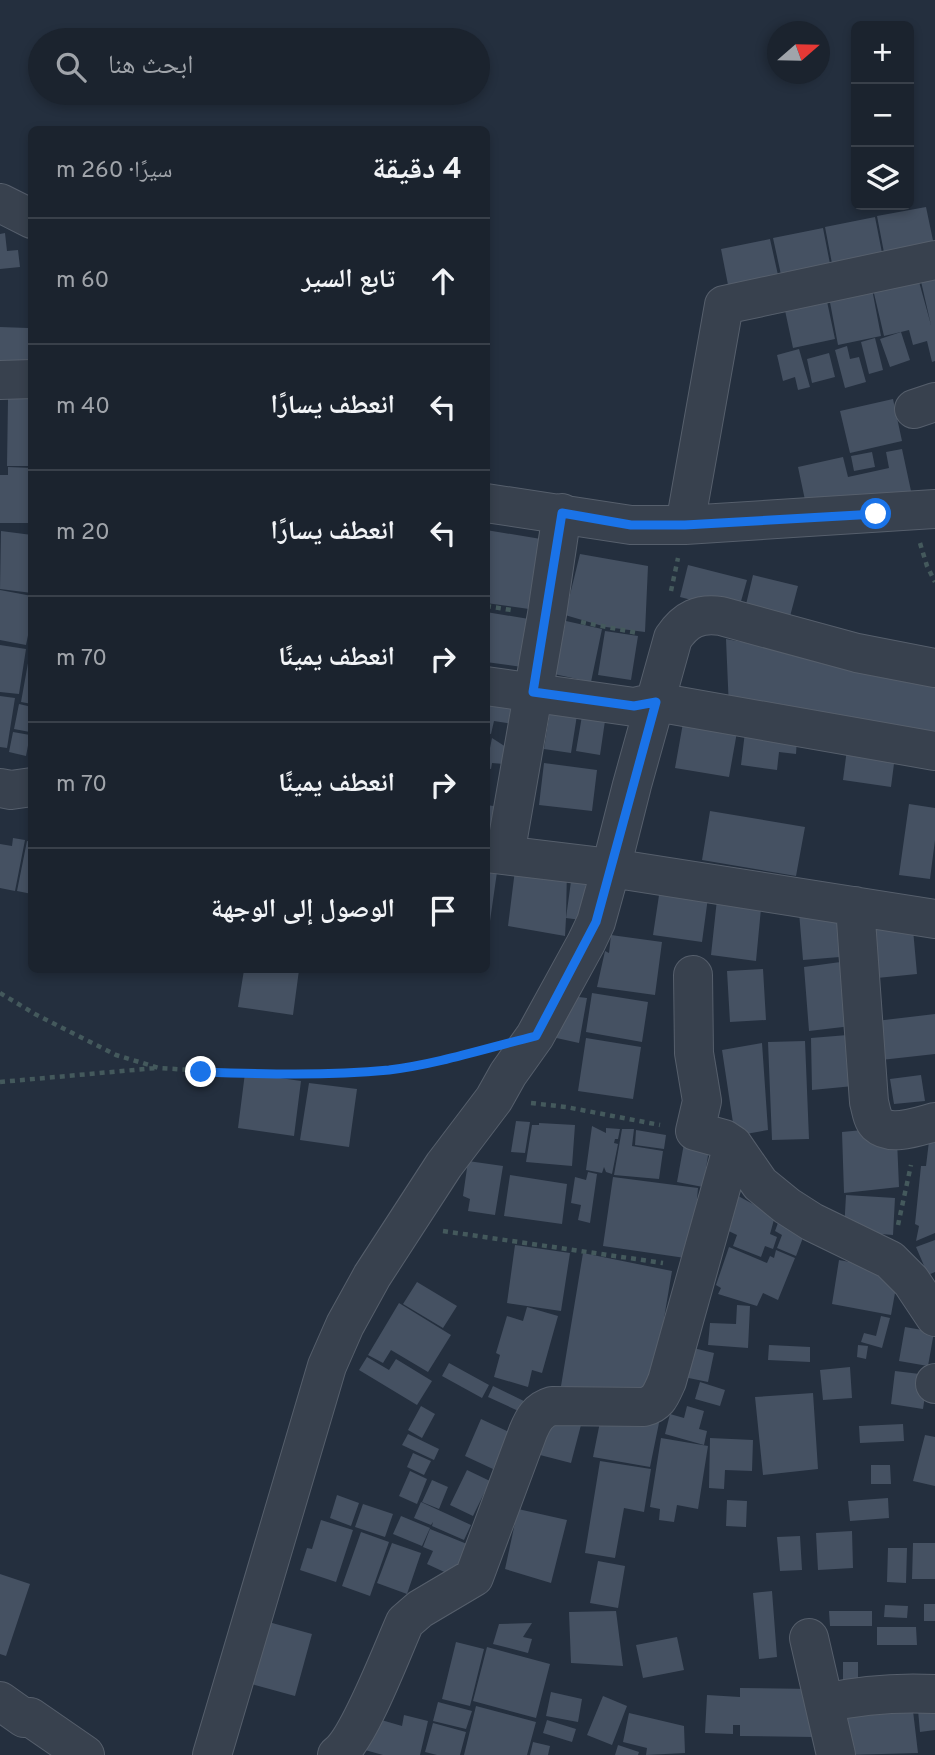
<!DOCTYPE html>
<html lang="ar">
<head>
<meta charset="utf-8">
<style>
	:root { --surface:#1b232e; --page:#242b36; --text:#f1f3f6; --muted:#a0a4aa; --line:#39404a }
	body { margin:0; font-family:Overpass,"Noto Naskh Arabic",sans-serif; background:var(--page); color:var(--text); direction:rtl }
	.controls { position:absolute; right:21px; top:21px; display:grid; overflow:hidden; border-radius:10px; box-shadow:0 4px 10px #0003 }
	.controls button { width:63px; height:63px; display:grid; place-items:center; padding:0; border:0; border-bottom:2px solid var(--line); background:var(--surface); color:var(--text); font:35px sans-serif }
	.compass { position:absolute; left:767px; top:21px; width:63px; height:63px; border-radius:50%; background:var(--surface); box-shadow:0 4px 10px #0003; rotate:70deg }
	.stop { position:absolute; width:21px; height:21px; margin:-16px; border:5px solid #1a73e8; border-radius:50%; background:#fff }
	.stop.end { background:#1a73e8; border-color:#fff; box-shadow:0 2px 7px #0008 }
	.list { margin:0; padding:0; list-style:none }
	h2 { display:flex; justify-content:space-between; align-items:center; height:91px; margin:0; padding:0 28px; font-size:30px }
	h2 small { font-size:23px; font-weight:400; color:var(--muted) }
	.list li { display:grid; grid-template-columns:46px 1fr auto; gap:21px; align-items:center; box-sizing:border-box; height:126px; padding:0 28px; border-top:2px solid var(--line) }
	.list b { display:block; font-size:26px; white-space:nowrap }
	.list em { font-size:23px; font-style:normal; color:var(--muted) }
	.icon { flex:none; width:38px; height:38px; fill:none; stroke:currentColor; stroke-width:2; stroke-linecap:round; stroke-linejoin:round }
	.map { position:relative; flex:none; width:935px; height:1755px; overflow:hidden; direction:ltr }
	.search { position:absolute; background:var(--surface); box-shadow:0 4px 10px #0003; left:28px; top:28px; width:462px; height:77px; display:flex; align-items:center; gap:18px; box-sizing:border-box; padding:0 24px; border-radius:38px; color:var(--muted); font-size:26px }
	.panel { position:absolute; background:var(--surface); box-shadow:0 4px 10px #0003; left:28px; top:126px; width:462px; height:847px; border-radius:10px; direction:rtl }
	.map>svg:first-child { display:block }
</style>
</head>
<body>
<div class="map">
<svg width="935" height="1755" viewBox="0 0 935 1755">
	<rect width="100%" height="100%" fill="#242f3e"/>
	<path fill="#455162" d="M926,207L935,250L886,263L877,216Z
		M875,217L884,263L834,274L825,227Z
		M823,228L832,274L783,284L773,238Z
		M5,233L7,251L18,250L20,267L0,269V234Z
		M770,239L780,284L730,295L721,249Z
		M935,274V361L932,362L927,341L913,345L909,330L901,332L910,360L890,367L880,339L901,332L884,336L873,289L918,278L931,325L920,277Z
		M872,289L881,336L838,345L829,297Z
		M825,292L835,339L793,348L783,301Z
		M0,327L28,328V350L29,330H32V368L0,366Z
		M875,338L883,370L869,374L861,342Z
		M847,346L850,359L859,357L866,382L845,388L835,350Z
		M799,349L810,387L798,390L795,377L783,381L777,355Z
		M829,353L835,377L812,383L807,359Z
		M8,399H32V466H7Z
		M893,399L902,441L850,453L840,411Z
		M902,449L911,491L827,509L805,500L798,467L843,457L848,477L889,468L886,452Z
		M872,452L875,467L854,471L851,456Z
		M8,467L32,468V523H0V475H8Z
		M486,530L553,541L543,611L486,603Z
		M1,531L32,535V593L0,589Z
		M580,554L648,566L645,632L606,627L565,615Z
		M688,565L747,580L738,612L680,597Z
		M753,575L798,586L788,624L744,613Z
		M0,590L32,596V616L26,645L0,640Z
		M486,612L529,619L522,667L486,662Z
		M566,621L602,629L591,682L554,674Z
		M605,631L638,636L631,680L598,675Z
		M726,639L935,677V740L729,709Z
		M0,645L26,649L19,694L0,692Z
		M30,652H32V704L21,702Z
		M486,689L518,694L514,724L494,721L491,734L486,733Z
		M0,696L15,698L7,748L0,747Z
		M19,704L32,707L30,732L14,729Z
		M551,705L578,709L571,753L544,749Z
		M583,710L606,714L600,755L576,751Z
		M683,723L737,732L729,777L675,768Z
		M13,732L30,735L26,756L9,752Z
		M745,732L797,739L796,754L779,752L777,770L741,765Z
		M492,738L506,747L504,764L492,763L491,769L486,768V752L489,753Z
		M847,749L895,756L891,787L843,780Z
		M544,763L597,770L592,811L539,805Z
		M909,804L935,808V840L930,879L899,875Z
		M486,805L501,807L499,833L486,832Z
		M710,811L805,827L796,876L702,860Z
		M13,838L25,840L15,891L0,888V844L12,846Z
		M27,841L32,842V894L17,891Z
		M486,857L499,858L489,928L486,927Z
		M516,862L567,868L566,918L572,874L587,876L581,920L566,918L565,936L508,926Z
		M661,882L709,890L702,942L653,935Z
		M718,890L762,898L756,961L711,955Z
		M848,908L852,956L803,960L799,912Z
		M912,918L917,974L877,978L872,921Z
		M611,935L662,942L655,995L597,987L605,951L609,953Z
		M855,960L860,1025L809,1031L804,967Z
		M763,969L766,1020L730,1022L727,971Z
		M244,970H299L293,1015L238,1007Z
		M592,993L648,1002L642,1042L586,1032Z
		M562,995L587,998L579,1043L543,1035Z
		M935,1014V1054L881,1060L876,1021Z
		M860,1034L864,1085L812,1090L811,1038Z
		M586,1038L641,1047L633,1099L578,1091Z
		M805,1041L809,1139L772,1140L768,1042Z
		M762,1043L768,1130L735,1136L722,1050Z
		M245,1073L301,1081L294,1136L238,1128Z
		M921,1075L925,1101L894,1104L890,1079Z
		M309,1083L357,1089L349,1147L300,1140Z
		M516,1121L530,1122L525,1153L511,1152Z
		M539,1123L575,1125L572,1166L526,1162L532,1125H539Z
		M592,1126L606,1133V1128L620,1129L618,1139H615L614,1143L618,1144L612,1174L606,1172L604,1167L602,1173L586,1170Z
		M622,1129H634L632,1146L663,1151L659,1179L614,1175Z
		M873,1129L897,1140L899,1187L844,1193L842,1132Z
		M636,1130L666,1135L664,1149L635,1145Z
		M685,1138L710,1143L703,1187L677,1182Z
		M929,1141L935,1142V1233L916,1241L919,1226L915,1224L921,1166H926Z
		M468,1161L503,1166L495,1215L468,1211L470,1199L463,1196Z
		M588,1172L597,1174L590,1223L578,1220L581,1205L571,1203L575,1177L586,1180Z
		M510,1175L567,1184L562,1224L504,1216Z
		M613,1177L698,1188L692,1259L603,1246Z
		M729,1191L775,1216L770,1234L777,1237L773,1249L765,1246L761,1257L733,1246L737,1235L716,1225Z
		M846,1195L895,1198L893,1235L844,1231Z
		M779,1220L804,1235L796,1256L777,1248L782,1235L775,1231Z
		M935,1240V1272L928,1275L916,1247Z
		M515,1245L570,1253L561,1311L507,1303Z
		M729,1247L767,1263L770,1256L774,1258L776,1250L795,1258L778,1300L763,1293L757,1306L718,1294L721,1288L716,1285Z
		M583,1253L672,1271L650,1401L561,1386Z
		M839,1260L899,1271L891,1315L832,1304Z
		M417,1282L457,1306L443,1328L403,1304Z
		M399,1303L451,1335L428,1372L391,1350L383,1363L368,1355Z
		M737,1305L750,1306L748,1348L708,1345L710,1323L736,1324Z
		M527,1307L558,1316L542,1373L532,1370L528,1387L494,1377L500,1355L496,1353L507,1316L523,1321Z
		M881,1316L890,1318L882,1348L861,1342L864,1333L876,1336Z
		M905,1327L934,1332L928,1366L899,1361Z
		M769,1345L810,1347V1362L768,1360Z
		M858,1345L868,1346L866,1359L857,1357Z
		M685,1346L714,1353L708,1382L679,1376Z
		M367,1357L389,1370L396,1359L432,1381L417,1405L359,1370Z
		M449,1363L489,1385L482,1398L442,1376Z
		M850,1367L852,1398L823,1400L820,1370Z
		M895,1371L928,1375L923,1409L891,1404Z
		M700,1382L725,1390L720,1406L695,1399Z
		M493,1386L530,1404L525,1414L488,1397Z
		M813,1393L818,1469L763,1475L755,1397Z
		M421,1406L435,1414L422,1438L408,1430Z
		M687,1406L704,1411L699,1429L707,1431L704,1445L665,1434L670,1414L684,1418Z
		M602,1412L660,1418L650,1467L593,1457Z
		M549,1417L581,1425L571,1463L540,1455Z
		M481,1419L509,1432L493,1469L465,1456Z
		M903,1424L904,1441L860,1443L859,1426Z
		M408,1434L439,1449L434,1460L402,1445Z
		M925,1435L935,1437V1486L913,1481Z
		M661,1438L708,1446L698,1509L677,1505L674,1522L659,1520L660,1509L650,1507Z
		M710,1438L753,1440L752,1471L725,1470L724,1489L709,1488Z
		M413,1453L431,1461L424,1475L407,1467Z
		M600,1461L651,1469L644,1512L624,1508L615,1558L585,1553Z
		M871,1465H890L891,1484H871Z
		M467,1470L490,1481L473,1516L450,1505Z
		M410,1471L427,1479L417,1504L399,1496Z
		M432,1480L448,1487L439,1509L422,1502Z
		M337,1495L359,1503L351,1526L330,1518Z
		M888,1498L889,1518L850,1521L848,1501Z
		M727,1500L747,1501L746,1527L726,1526Z
		M421,1502L471,1525L464,1540L432,1526L433,1522L431,1525L414,1518Z
		M363,1504L393,1514L385,1537L355,1527Z
		M518,1509L567,1520L551,1583L505,1569Z
		M401,1516L430,1528L422,1546L393,1534Z
		M321,1520L353,1530L336,1582L300,1570L307,1548L312,1549Z
		M430,1529L467,1544L453,1576L427,1564L433,1551L423,1547Z
		M852,1531L853,1568L818,1570L816,1533Z
		M361,1532L389,1542L370,1596L342,1586Z
		M800,1536L802,1570L780,1571L777,1537Z
		M392,1543L421,1553L407,1594L377,1583Z
		M913,1543H935V1579H912Z
		M888,1548H907L906,1583L887,1582Z
		M598,1561L625,1566L618,1608L590,1603Z
		M0,1574L30,1584L6,1656L0,1654Z
		M772,1591L777,1657L759,1659L753,1593Z
		M924,1604H935V1621H924Z
		M885,1605L908,1606L907,1618L884,1617Z
		M616,1611L623,1666L571,1663L569,1612Z
		M829,1611H872V1626H830Z
		M265,1621L312,1634L295,1696L248,1683Z
		M532,1623L523,1637L532,1639L528,1653L493,1644L499,1624Z
		M877,1627H916L917,1645H877Z
		M677,1637L684,1670L643,1678L636,1645Z
		M456,1642L484,1649L470,1706L442,1699Z
		M487,1647L550,1664L536,1718L473,1701Z
		M843,1662H858V1684H843Z
		M740,1688L813,1689V1737L740,1736V1725H733V1734L705,1733L707,1695L740,1697Z
		M551,1692L582,1699L578,1722L546,1716Z
		M911,1694L918,1753L846,1755L836,1703Z
		M603,1696L627,1706L612,1745L587,1735Z
		M935,1696V1730L920,1732L917,1699Z
		M438,1702L472,1711L466,1729L433,1721Z
		M476,1706L536,1722L527,1755H464Z
		M629,1713L684,1726L685,1753L646,1755L647,1748L623,1742Z
		M404,1715L428,1721L420,1755H383L365,1750L378,1719L402,1726Z
		M547,1720L576,1729L572,1742L543,1733Z
		M433,1723L466,1732L460,1755H437L425,1752Z
		M533,1742L550,1746L548,1755H530Z
		M618,1745L639,1752L638,1755H615Z"/>
	<g fill="none" stroke-linecap="round" stroke-linejoin="round">
		<defs>
			<path id="minor" d="M0,203L32,219
				M0,380L32,379
				M914,409L935,402
				M486,503L631,525H685L935,509
				M685,525L724,305L935,260
				M486,686L634,707L656,702L935,751
				M0,788L11,790L32,787
				M486,853L611,868L935,919
				M505,855L547,614L562,513
				M855,906L869,1102C871,1109 872,1119 877,1124C891,1137 919,1126 935,1122
				M693,975L694,1053L702,1101L695,1131L724,1139L733,1145L760,1184L787,1206L812,1222L890,1260L911,1281L935,1317
				M935,1383V1384
				M809,1638L836,1755
				M0,1701L24,1718L30,1717L85,1755
				M824,1703C861,1695 897,1692 935,1694
				M212,1755L327,1366L345,1325L372,1276L444,1165L494,1099L508,1074L535,1036L586,943L596,922L611,868L632,785L673,638C686,619 699,613 721,616L857,653L935,668
				M337,1755C359,1739 392,1651 405,1622L420,1609L474,1577L528,1432C533,1420 538,1410 552,1406L644,1407C659,1403 661,1394 667,1381L733,1145"/>
		</defs>
		<use href="#minor" stroke="#565f6c" stroke-width="40"/>
		<path stroke="#44595c" stroke-width="4.5" stroke-dasharray="5 5" stroke-linecap="butt" d="M920,543L927,566L935,582
			M671,591L678,558
			M486,606L511,610
			M581,622L638,633
			M0,993L35,1014L116,1055L159,1068L252,1074L359,1072L417,1065L480,1050
			M0,1082L156,1068
			M531,1103L566,1107L660,1125
			M898,1225L911,1165
			M443,1231L663,1263"/>
		<use href="#minor" stroke="#38414e" stroke-width="38"/>
	</g>
	<g fill="none" stroke-linecap="round" stroke-linejoin="round">
		<path stroke="#1a73e8" stroke-width="9" d="M201,1072C263,1074 327,1076 389,1070C438,1064 487,1048 536,1036L596,922L656,702L634,706L533,692L562,513L631,525H685L876,514"/>
	</g>
</svg>
<div class="controls">
<button>+</button>
<button>−</button>
<button><svg class="icon" aria-label="layers" viewBox="0 0 24 24"><path d="M12 4l9 5-9 5-9-5zM3 14l9 5 9-5"/></svg></button>
</div>
<svg class="compass" viewBox="-18 -18 36 36"><path d="M0-13l5 13h-10z" fill="#e53935"/><path d="M0 13l5-13h-10z" fill="#a0a4aa"/></svg>
<div class="stop" style="left:876px;top:514px"></div>
<div class="stop end" style="left:201px;top:1072px"></div>
<div class="search"><svg class="icon" aria-label="search" viewBox="0 0 24 24"><circle cx="10" cy="10" r="6"/><path d="M15 15l6 6"/></svg>ابحث هنا</div>
<section class="panel">
<h2>4 دقيقة<small>سيرًا · 260 m</small></h2>
<ul class="list">
<li><svg class="icon" aria-label="ahead" viewBox="0 0 24 24"><path d="M12 20V5M6 11l6-6 6 6"/></svg><div><b>تابع السير</b></div><em>60 m</em></li>
<li><svg class="icon" aria-label="left" viewBox="0 0 24 24"><path d="M17 20v-9H6M10 6l-5 5 5 5"/></svg><div><b>انعطف يسارًا</b></div><em>40 m</em></li>
<li><svg class="icon" aria-label="left" viewBox="0 0 24 24"><path d="M17 20v-9H6M10 6l-5 5 5 5"/></svg><div><b>انعطف يسارًا</b></div><em>20 m</em></li>
<li><svg class="icon" aria-label="right" viewBox="0 0 24 24"><path d="M7 20v-9h11M14 6l5 5-5 5"/></svg><div><b>انعطف يمينًا</b></div><em>70 m</em></li>
<li><svg class="icon" aria-label="right" viewBox="0 0 24 24"><path d="M7 20v-9h11M14 6l5 5-5 5"/></svg><div><b>انعطف يمينًا</b></div><em>70 m</em></li>
<li><svg class="icon" aria-label="arrive" viewBox="0 0 24 24"><path d="M6 21V4h12l-3 4 3 4H6"/></svg><div><b>الوصول إلى الوجهة</b></div></li>
</ul>
</section>
</div>
</body>
</html>
